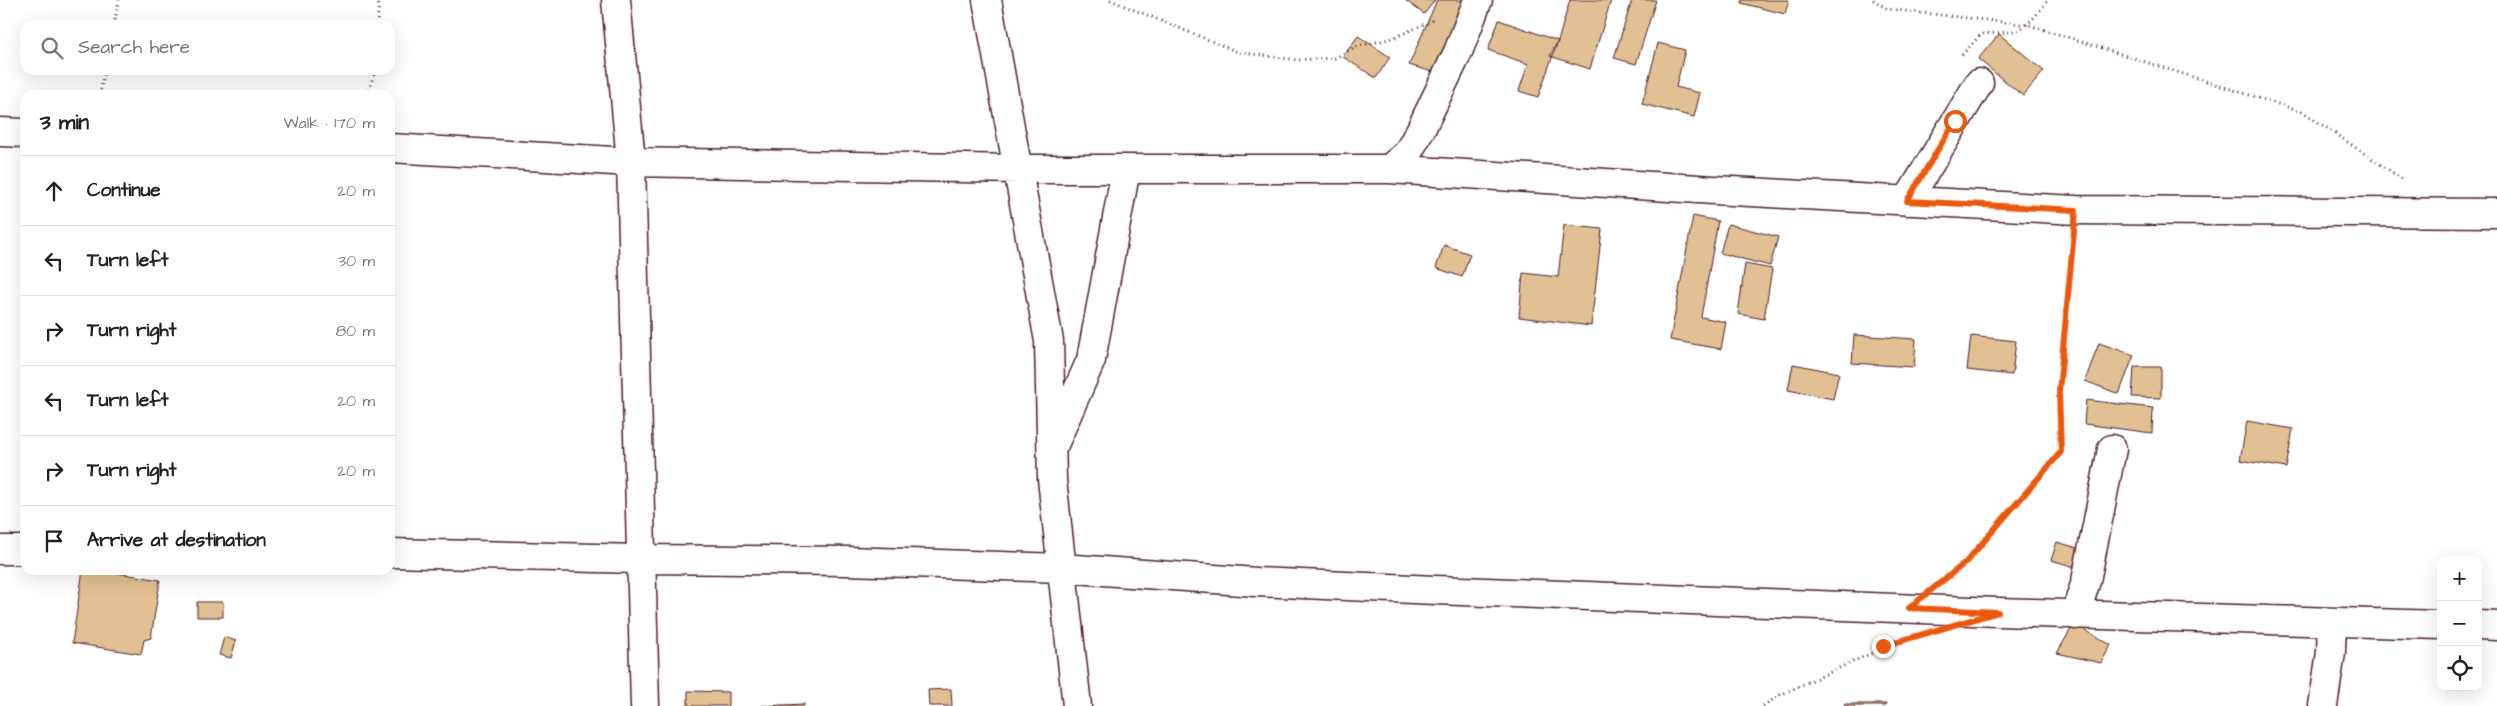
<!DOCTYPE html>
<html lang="en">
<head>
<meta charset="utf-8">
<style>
	:root { --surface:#fff; --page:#f2f2f2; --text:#202124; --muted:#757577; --line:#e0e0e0 }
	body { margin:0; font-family:"Architects Daughter",sans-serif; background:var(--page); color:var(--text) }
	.controls { position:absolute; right:15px; bottom:15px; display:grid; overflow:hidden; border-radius:10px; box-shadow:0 5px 20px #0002 }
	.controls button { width:45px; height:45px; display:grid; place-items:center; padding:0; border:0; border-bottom:1px solid var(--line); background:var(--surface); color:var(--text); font:25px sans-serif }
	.stop { position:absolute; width:15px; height:15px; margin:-11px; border:4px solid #ea580c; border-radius:50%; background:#fff }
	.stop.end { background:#ea580c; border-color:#fff; box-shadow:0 1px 5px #0008 }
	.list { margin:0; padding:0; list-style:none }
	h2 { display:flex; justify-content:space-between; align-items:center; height:65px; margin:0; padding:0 20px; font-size:21px }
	h2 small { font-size:16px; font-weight:400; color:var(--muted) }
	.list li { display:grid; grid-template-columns:32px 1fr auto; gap:15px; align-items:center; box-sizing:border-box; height:70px; padding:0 20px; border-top:1px solid var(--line) }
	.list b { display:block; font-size:19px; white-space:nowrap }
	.list em { font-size:16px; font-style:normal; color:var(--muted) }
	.icon { flex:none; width:28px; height:28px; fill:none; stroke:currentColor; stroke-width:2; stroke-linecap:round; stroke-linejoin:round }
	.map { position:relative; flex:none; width:2497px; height:706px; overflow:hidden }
	.search { position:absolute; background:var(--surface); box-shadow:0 5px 20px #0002; left:20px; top:20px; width:375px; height:55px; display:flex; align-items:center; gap:12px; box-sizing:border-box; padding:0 18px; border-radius:15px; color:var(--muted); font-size:19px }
	.panel { position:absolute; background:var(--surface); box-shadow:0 5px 20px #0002; left:20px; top:90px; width:375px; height:485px; border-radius:15px }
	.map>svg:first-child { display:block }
</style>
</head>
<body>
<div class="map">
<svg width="2497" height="706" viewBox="0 0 2497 706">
	<rect width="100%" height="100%" fill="#fff"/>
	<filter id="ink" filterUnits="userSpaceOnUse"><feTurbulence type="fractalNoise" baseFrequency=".02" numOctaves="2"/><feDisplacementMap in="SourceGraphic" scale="10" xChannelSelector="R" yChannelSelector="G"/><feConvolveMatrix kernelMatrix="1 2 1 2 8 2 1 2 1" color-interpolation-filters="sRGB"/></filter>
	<g filter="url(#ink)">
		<path fill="#e1c093" stroke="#4a1f2b" d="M1405,0H1435L1424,14Z
			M1437,0H1467L1436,73L1409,65Z
			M1570,0H1611L1590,69L1550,56L1558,41Z
			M1632,0H1656L1636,64L1614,58Z
			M1742,0H1789L1785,14L1741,3Z
			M1499,20L1558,41L1538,97L1519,91L1528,64L1488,50Z
			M1999,34L2044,71L2023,96L1978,59Z
			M1358,36L1390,57L1376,78L1343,57Z
			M1658,43L1685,50L1676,87L1700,93L1694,117L1642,104Z
			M1693,216L1718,221L1701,317L1726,322L1721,349L1670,340Z
			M1728,224L1778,237L1770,266L1720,253Z
			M1564,225L1602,229L1591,326L1519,317L1523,273L1558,277Z
			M1444,245L1470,254L1462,277L1436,268Z
			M1745,264L1772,269L1764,319L1738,314Z
			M1854,335L1916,339L1914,367L1852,363Z
			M1971,336L2016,341L2012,375L1967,370Z
			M2099,343L2134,355L2119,394L2085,381Z
			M1793,364L1839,373L1833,399L1788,390Z
			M2134,367H2161V398L2132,397Z
			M2086,400L2153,408L2152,433L2084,424Z
			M2247,421L2293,429L2286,468L2240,460Z
			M2057,542L2088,551L2082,569L2051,560Z
			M83,570H99L160,580L151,638L144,640L141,654L72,643Z
			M197,602H223V617H197Z
			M2074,624L2111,645L2101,663L2057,653Z
			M224,637L236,641L231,658L219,655Z
			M951,689L952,706H929L928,690Z
			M688,691L728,692V706H688Z
			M804,704V706H762Z
			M1844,704H1886V706H1844Z"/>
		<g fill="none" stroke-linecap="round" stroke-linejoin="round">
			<defs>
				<path id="minor" d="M616,0L631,162L645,706
					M987,0L1049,341L1052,479L1077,706
					M0,132L25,133
					M390,148L631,162L1018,169H1389L1714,190L2076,210L2497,213
					M1389,169L1407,154L1421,129L1458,52L1478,0
					M1907,201L1979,83
					M1055,442L1091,360L1126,169
					M0,550H25
					M390,553L640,559L847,561L1061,568L1256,582L1435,590L1998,612L2441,625
					M2075,615L2086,581L2112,449
					M2478,625L2497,626
					M2323,706L2331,652L2332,622"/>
			</defs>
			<use href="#minor" stroke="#4a1f2b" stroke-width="31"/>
			<path stroke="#4a1f2b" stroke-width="3" stroke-dasharray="1 4" stroke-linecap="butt" d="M1110,0L1238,52L1297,60L1335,58L1355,47L1393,38L1434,20
				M1873,0L1888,9L2029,25L2303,112L2402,179
				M114,25L119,0
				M377,25L379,0
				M1962,55L1981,34C2022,31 2022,34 2048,0
				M100,95L104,70
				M368,95L375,70
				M1948,577L1966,562L2061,452L2059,391L2073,243
				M1763,706L1780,695L1894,643"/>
			<use href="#minor" stroke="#fff" stroke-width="28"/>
		</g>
	</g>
	<g fill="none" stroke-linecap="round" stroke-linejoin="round" filter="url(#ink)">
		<path stroke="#ea580c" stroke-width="6" d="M1883,646L1998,612L1909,608L1966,562L2061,452L2059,391L2076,210L1907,201L1955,121"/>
	</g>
</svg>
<div class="controls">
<button>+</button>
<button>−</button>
<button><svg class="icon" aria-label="locate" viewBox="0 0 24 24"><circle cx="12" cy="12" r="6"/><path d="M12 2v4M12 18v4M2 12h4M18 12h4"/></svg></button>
</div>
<div class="stop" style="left:1955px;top:121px"></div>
<div class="stop end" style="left:1883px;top:646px"></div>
<div class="search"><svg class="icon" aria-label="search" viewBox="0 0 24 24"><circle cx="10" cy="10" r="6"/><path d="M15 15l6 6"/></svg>Search here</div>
<section class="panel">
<h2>3 min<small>Walk · 170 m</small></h2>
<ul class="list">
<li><svg class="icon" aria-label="ahead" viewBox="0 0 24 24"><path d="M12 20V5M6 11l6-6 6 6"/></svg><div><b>Continue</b></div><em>20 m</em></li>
<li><svg class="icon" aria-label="left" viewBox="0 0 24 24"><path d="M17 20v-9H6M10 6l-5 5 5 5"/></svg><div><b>Turn left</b></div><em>30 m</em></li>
<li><svg class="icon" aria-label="right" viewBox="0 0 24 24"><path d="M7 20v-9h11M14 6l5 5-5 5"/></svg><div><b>Turn right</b></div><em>80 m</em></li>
<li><svg class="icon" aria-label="left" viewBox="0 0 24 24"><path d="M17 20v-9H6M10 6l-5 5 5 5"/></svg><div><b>Turn left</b></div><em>20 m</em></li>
<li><svg class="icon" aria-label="right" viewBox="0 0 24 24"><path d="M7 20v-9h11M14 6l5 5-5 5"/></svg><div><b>Turn right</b></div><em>20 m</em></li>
<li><svg class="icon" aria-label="arrive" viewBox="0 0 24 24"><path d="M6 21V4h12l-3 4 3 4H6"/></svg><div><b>Arrive at destination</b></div></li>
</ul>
</section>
</div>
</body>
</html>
